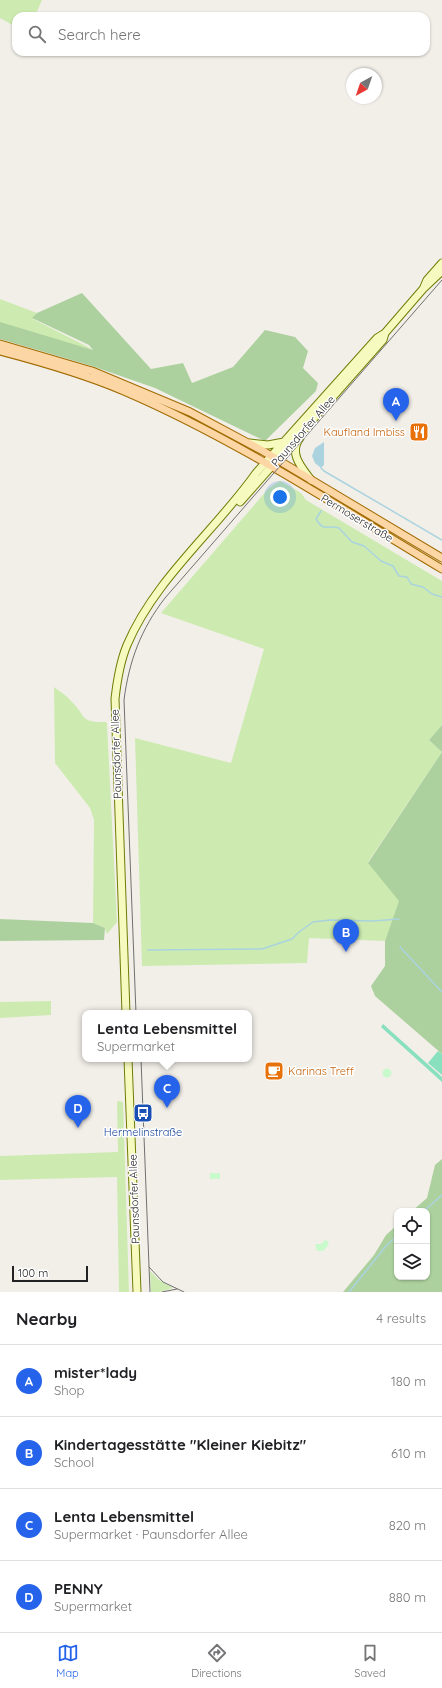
<!DOCTYPE html>
<html lang="en">
<head>
<meta charset="utf-8">
<style>
	:root { --surface:#fff; --page:#f6f6f6; --text:#202124; --muted:#757577; --line:#e0e0e0; --accent:#2563eb }
	body { margin:0; font-family:Quicksand,sans-serif; background:var(--page); color:var(--text) }
	.controls { position:absolute; right:12px; bottom:12px; display:grid; overflow:hidden; border-radius:8px; box-shadow:0 1px 3px #0004 }
	.controls button { width:36px; height:36px; display:grid; place-items:center; padding:0; border:0; border-bottom:1px solid var(--line); background:var(--surface); color:var(--text); font:20px sans-serif }
	.compass { position:absolute; left:346px; top:68px; width:36px; height:36px; border-radius:50%; background:var(--surface); box-shadow:0 1px 3px #0004; rotate:220deg }
	.scale { position:absolute; left:12px; bottom:10px; width:76px; box-sizing:border-box; padding-left:4px; border:2px solid #222; border-top:0; font-size:11px; line-height:14px; white-space:nowrap; color:#222; -webkit-text-stroke:3px #fff; paint-order:stroke }
	.you { position:absolute; left:280px; top:497px; width:14px; height:14px; margin:-10px; border:3px solid #fff; border-radius:50%; background:#1a73e8; box-shadow:0 0 0 6px #1a73e833 }
	.badge { display:grid; place-items:center; width:26px; height:26px; border-radius:50%; background:var(--accent); color:#fff; font-size:13px; font-weight:700 }
	.pin { position:absolute; translate:-50% -33px; filter:drop-shadow(0 1px 2px #0008) }
	.pin::after { content:''; position:absolute; top:21px; width:14px; height:12px; background:inherit; clip-path:polygon(0 0,100% 0,50% 100%) }
	.popup { position:absolute; left:82px; top:1010px; width:170px; height:52px; box-sizing:border-box; display:grid; place-content:center; border-radius:8px; background:var(--surface); filter:drop-shadow(0 1px 3px #0005); font-size:13px; white-space:nowrap; color:var(--muted) }
	.popup b { font-size:15px; color:var(--text) }
	.popup::after { content:''; position:absolute; left:50%; top:100%; margin-left:-8px; border:8px solid transparent; border-top-color:var(--surface) }
	.list { margin:0; padding:0; list-style:none }
	h2 { display:flex; justify-content:space-between; align-items:center; height:52px; margin:0; padding:0 16px; font-size:17px }
	h2 small { font-size:13px; font-weight:400; color:var(--muted) }
	.list li { display:grid; grid-template-columns:26px 1fr auto; gap:12px; align-items:center; box-sizing:border-box; height:72px; padding:0 16px; border-top:1px solid var(--line) }
	.list b { display:block; font-size:15px; white-space:nowrap }
	.list p { margin:0; font-size:13px; white-space:nowrap; color:var(--muted) }
	.list em { font-size:13px; font-style:normal; color:var(--muted) }
	.icon { flex:none; width:22px; height:22px; fill:none; stroke:currentColor; stroke-width:2; stroke-linecap:round; stroke-linejoin:round }
	.map { position:relative; flex:none; width:442px; height:1292px; overflow:hidden }
	.search { position:absolute; background:var(--surface); box-shadow:0 1px 3px #0004; left:12px; right:12px; top:12px; height:44px; display:flex; align-items:center; gap:10px; box-sizing:border-box; padding:0 14px; border-radius:12px; color:var(--muted); font-size:15px }
	.sheet { height:340px; background:var(--surface) }
	nav { display:flex; justify-content:space-around; align-items:center; box-sizing:border-box; height:56px; border-top:1px solid var(--line); background:var(--surface); font-size:11px; color:var(--muted) }
	nav a { display:grid; justify-items:center; gap:2px }
	nav .on { color:var(--accent) }
	.map>svg:first-child { display:block }
</style>
</head>
<body>
<div class="map">
<svg width="442" height="1292" viewBox="0 0 442 1292">
	<rect width="100%" height="100%" fill="#f2efe9"/>
	<path fill="#cdebb0" d="M0,0H42L35,16H16V27L0,18Z
		M0,299L37,313L33,319L94,350L0,326Z
		M280,481L301,493L306,500L442,581V725L429,740L442,752L368,862L400,901L385,941L309,938L307,963L142,966L135,738L231,763L264,649L161,613L268,489Z
		M54,687C59,691 66,695 71,701C87,716 79,723 106,722L107,724L117,922L107,934L105,928L93,923L94,820L90,808L55,763Z
		M51,1001V1015L0,1018V1002Z
		M119,1101L123,1102L129,1292H119L117,1177L0,1180V1156L118,1152L117,1102Z
		M150,1271L159,1280L173,1288L160,1292H151Z"/>
	<path fill="#add19e" d="M82,293L151,369L183,363L192,383L233,367L265,330L295,337L308,351L303,368L318,383L316,391L265,441L155,388L92,366L0,339V322L93,350L89,345L32,318L37,313Z
		M442,725V1054L375,996L371,986L385,966V941L399,901L368,863L442,752L429,740Z
		M0,919L93,923L105,928L104,940L0,941Z
		M442,1159V1292H343L374,1255L386,1235L397,1225V1277H427V1211H412L427,1198L435,1165Z"/>
	<path fill="#c8facc" d="M382.5 1073a4.5 4.5 0 1 1 9 0a4.5 4.5 0 1 1-9 0Z
		M210,1173H220V1179H210Z
		M325,1240L329,1242L327,1247L323,1251H317L315,1244H321Z"/>
	<path fill="#88e0be" d="M383,1024L442,1077V1082L381,1027Z
		M438,1051L442,1054V1075L428,1063Z"/>
	<path fill="#aad3df" d="M324,442V465L321,468L315,463L312,456L315,448Z"/>
	<g fill="none" stroke-linecap="round" stroke-linejoin="round">
		<path stroke="#aad3df" stroke-width="1.5" d="M321,468L324,471L442,540
			M321,511L316,519C325,533 326,524 339,528L352,542L364,546L381,561L393,566L399,576L407,577L411,584L423,587L432,594L442,597
			M400,947L442,992
			M148,950L262,949L292,939L299,932L313,922L330,920L373,921L399,919
			M424,1211L442,1195
			M349,1292L386,1246L397,1236"/>
		<defs>
			<path id="secondary" d="M424,287L427,280L442,263
				M300,438C288,453 302,468 311,480
				M250,443L268,445L284,442
				M240,502L383,340L385,333
				M126,1013L115,699C117,681 120,662 127,645C155,579 215,531 256,473L377,338L385,333L423,289L442,271
				M128,1059L137,1292"/>
			<path id="primary" d="M0,344L92,371L190,412L263,451L442,558
				M0,351C42,362 84,374 124,391C236,439 338,507 442,569"/>
		</defs>
		<use href="#secondary" stroke="#707d05" stroke-width="9"/>
		<use href="#primary" stroke="#a06b00" stroke-width="9"/>
		<use href="#secondary" stroke="#f7fabf" stroke-width="7"/>
		<use href="#primary" stroke="#fcd6a4" stroke-width="7"/>
		<path stroke="#707070" stroke-width="1" d="M136,1013L124,700C129,661 141,629 165,598L442,280
			M141,1059L150,1292
			M149,1267L163,1282L184,1292
			M162,1292L177,1289"/>
	</g>
	<defs>
		<symbol id="restaurant-square" viewBox="-11 -11 22 22"><rect x="-9" y="-9" width="18" height="18" rx="4" fill="#e8710a" stroke="#fff"/><path d="M-5-6h1v4h1v-4h1v4h1v-4h1v5L-1.5 .5V6h-2V.5L-5-1ZM5-6V6H3V1.5H1.5Q1.5-4 5-6Z" fill="#fff"/></symbol>
		<symbol id="cafe-square" viewBox="-11 -11 22 22"><rect x="-9" y="-9" width="18" height="18" rx="4" fill="#e8710a" stroke="#fff"/><path d="M-5.5-4.5H6V0H3Q3 3.5 0 3.5H-2.5Q-5.5 3.5-5.5 0ZM3-3.2v2h1.7v-2ZM-6 4.5H4V6H-6Z" fill="#fff"/></symbol>
		<symbol id="bus-square" viewBox="-11 -11 22 22"><rect x="-9" y="-9" width="18" height="18" rx="4" fill="#1a4fb4" stroke="#fff"/><path d="M-5-6H5V4H4V6H2V4H-2V6H-4V4H-5ZM-3.5-4V0h7V-4ZM-3.5 1.2v1.5H-2V1.2ZM2 1.2v1.5H3.5V1.2Z" fill="#fff"/></symbol>
	</defs>
	<g fill-rule="evenodd">
		<use href="#restaurant-square" x="408" y="421" width="22" height="22"/>
		<use href="#cafe-square" x="263" y="1060" width="22" height="22"/>
		<use href="#bus-square" x="132" y="1102" width="22" height="22"/>
	</g>
	<g text-anchor="middle" stroke-width="3" stroke-linejoin="round" paint-order="stroke">
		<g font-size="11" fill="#222" stroke="#fff">
			<text transform="translate(303 431) rotate(-49)" y="4">Paunsdorfer Allee</text>
			<text transform="translate(357 518) rotate(31)" y="4">Permoserstraße</text>
			<text transform="translate(116 754) rotate(-92)" y="4">Paunsdorfer Allee</text>
			<text transform="translate(134 1199) rotate(-92)" y="4">Paunsdorfer Allee</text>
		</g>
		<g font-size="11" fill="#c56008" stroke="#fff" text-anchor="end">
			<text x="405" y="436">Kaufland Imbiss</text>
			<text x="288" y="1075" text-anchor="start">Karinas Treff</text>
		</g>
		<g font-size="11" fill="#164399" stroke="#fff">
			<text x="143" y="1136">Hermelinstraße</text>
		</g>
	</g>
</svg>
<div class="controls">
<button><svg class="icon" aria-label="locate" viewBox="0 0 24 24"><circle cx="12" cy="12" r="6"/><path d="M12 2v4M12 18v4M2 12h4M18 12h4"/></svg></button>
<button><svg class="icon" aria-label="layers" viewBox="0 0 24 24"><path d="M12 4l9 5-9 5-9-5zM3 14l9 5 9-5"/></svg></button>
</div>
<svg class="compass" viewBox="-18 -18 36 36"><path d="M0-13l5 13h-10z" fill="#e53935"/><path d="M0 13l5-13h-10z" fill="#757577"/></svg>
<div class="scale">100 m</div>
<div class="you"></div>
<div class="pin badge" style="left:396px;top:421px">A</div>
<div class="pin badge" style="left:346px;top:952px">B</div>
<div class="pin badge" style="left:167px;top:1108px">C</div>
<div class="popup"><b>Lenta Lebensmittel</b>Supermarket</div>
<div class="pin badge" style="left:78px;top:1128px">D</div>
<div class="search"><svg class="icon" aria-label="search" viewBox="0 0 24 24"><circle cx="10" cy="10" r="6"/><path d="M15 15l6 6"/></svg>Search here</div>
</div>
<section class="sheet">
<h2>Nearby<small>4 results</small></h2>
<ul class="list">
<li><span class="badge">A</span><div><b>mister*lady</b><p>Shop</p></div><em>180 m</em></li>
<li><span class="badge">B</span><div><b>Kindertagesstätte &quot;Kleiner Kiebitz&quot;</b><p>School</p></div><em>610 m</em></li>
<li><span class="badge">C</span><div><b>Lenta Lebensmittel</b><p>Supermarket · Paunsdorfer Allee</p></div><em>820 m</em></li>
<li><span class="badge">D</span><div><b>PENNY</b><p>Supermarket</p></div><em>880 m</em></li>
</ul>
</section>
<nav>
<a class="on"><svg class="icon" aria-label="map" viewBox="0 0 24 24"><path d="M3 6l6-2 6 2 6-2v14l-6 2-6-2-6 2zM9 4v14M15 6v14"/></svg>Map</a>
<a><svg class="icon" aria-label="directions" viewBox="0 0 24 24"><path d="M12 3l9 9-9 9-9-9zM9 14v-3h6M13 9l2 2-2 2"/></svg>Directions</a>
<a><svg class="icon" aria-label="saved" viewBox="0 0 24 24"><path d="M7 4h10v16l-5-4-5 4z"/></svg>Saved</a>
</nav>
</body>
</html>
